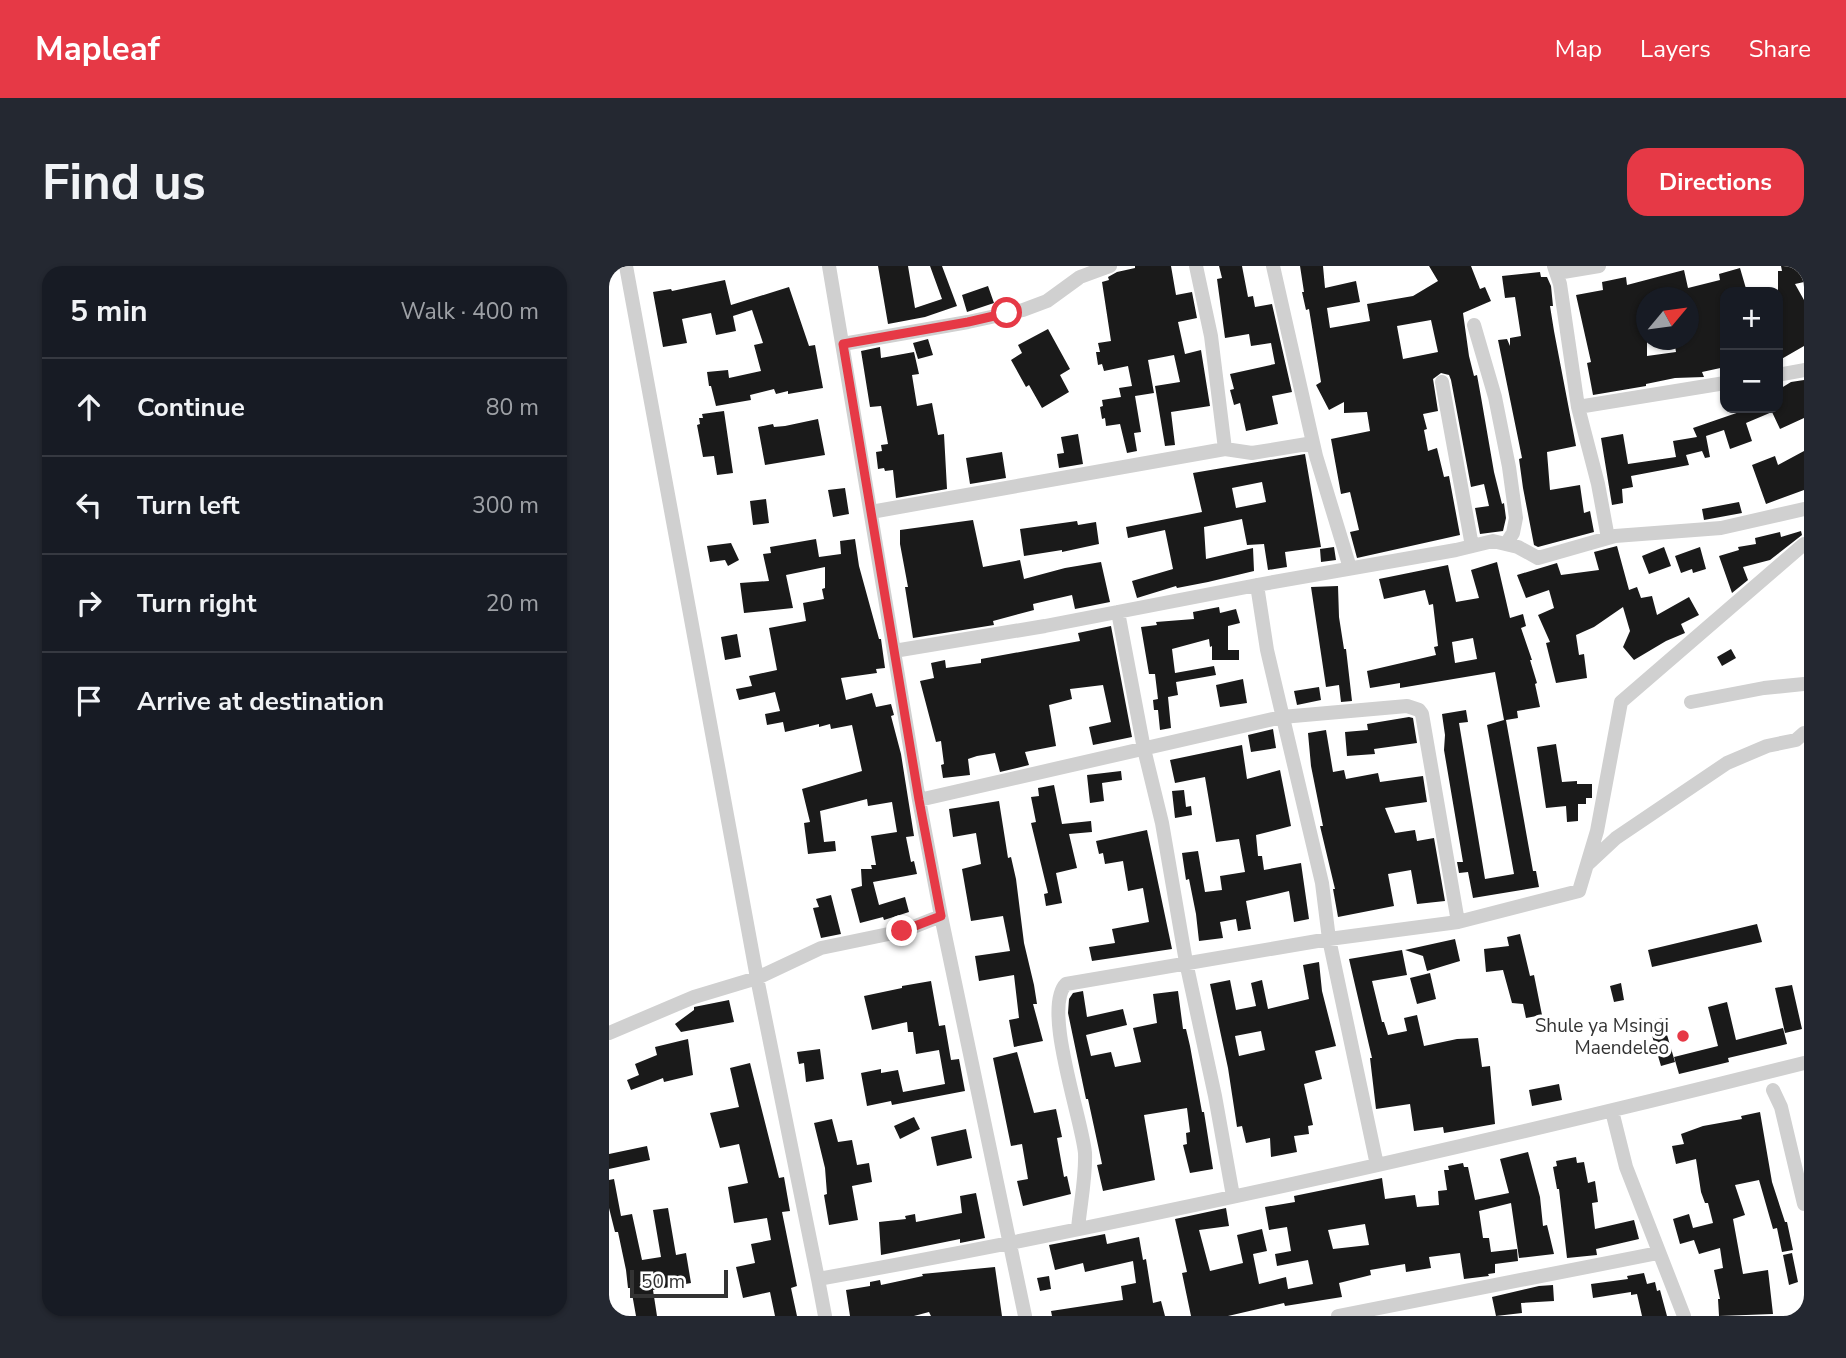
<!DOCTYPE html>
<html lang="en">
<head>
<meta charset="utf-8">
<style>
	:root { --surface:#171b24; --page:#242831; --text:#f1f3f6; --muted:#9ea1a6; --line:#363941; --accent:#e63946 }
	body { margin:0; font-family:"Nunito Sans",sans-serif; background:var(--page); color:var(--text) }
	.controls { position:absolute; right:21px; top:21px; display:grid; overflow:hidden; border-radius:14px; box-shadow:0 2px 5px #0004 }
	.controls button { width:63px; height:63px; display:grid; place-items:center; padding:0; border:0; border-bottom:2px solid var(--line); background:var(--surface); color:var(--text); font:35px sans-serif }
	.compass { position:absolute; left:1027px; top:21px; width:63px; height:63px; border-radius:50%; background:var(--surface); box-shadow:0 2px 5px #0004; rotate:61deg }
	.scale { position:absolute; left:21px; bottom:18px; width:98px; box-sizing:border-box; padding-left:7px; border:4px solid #333; border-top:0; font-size:19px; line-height:24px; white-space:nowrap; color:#333; -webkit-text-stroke:5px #fff; paint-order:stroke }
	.stop { position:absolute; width:21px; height:21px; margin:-16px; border:5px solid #e63946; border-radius:50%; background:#fff }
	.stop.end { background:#e63946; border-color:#fff; box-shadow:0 2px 7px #0008 }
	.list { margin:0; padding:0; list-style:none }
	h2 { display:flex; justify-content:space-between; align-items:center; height:91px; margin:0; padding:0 28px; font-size:30px }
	h2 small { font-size:23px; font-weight:400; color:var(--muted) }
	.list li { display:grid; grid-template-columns:46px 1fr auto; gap:21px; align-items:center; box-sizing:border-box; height:98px; padding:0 28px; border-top:2px solid var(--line) }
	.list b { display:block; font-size:26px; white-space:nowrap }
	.list em { font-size:23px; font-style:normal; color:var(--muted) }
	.icon { flex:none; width:38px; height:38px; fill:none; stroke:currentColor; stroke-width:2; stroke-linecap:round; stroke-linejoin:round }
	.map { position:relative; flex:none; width:1195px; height:1050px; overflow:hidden; border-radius:21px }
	header { display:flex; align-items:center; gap:42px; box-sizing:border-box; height:98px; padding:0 35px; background:var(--accent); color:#fff }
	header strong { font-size:33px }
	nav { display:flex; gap:38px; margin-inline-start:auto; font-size:24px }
	.intro { display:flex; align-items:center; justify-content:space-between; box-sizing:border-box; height:168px; padding:0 42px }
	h1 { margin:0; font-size:49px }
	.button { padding:18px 32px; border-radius:21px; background:var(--accent); color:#fff; font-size:24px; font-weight:700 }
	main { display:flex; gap:42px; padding:0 42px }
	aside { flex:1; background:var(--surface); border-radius:21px; box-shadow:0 2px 5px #0004 }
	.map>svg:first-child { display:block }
</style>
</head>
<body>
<header>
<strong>Mapleaf</strong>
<nav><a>Map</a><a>Layers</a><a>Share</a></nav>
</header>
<div class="intro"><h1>Find us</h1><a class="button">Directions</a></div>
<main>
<aside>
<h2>5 min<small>Walk · 400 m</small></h2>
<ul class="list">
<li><svg class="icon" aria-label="ahead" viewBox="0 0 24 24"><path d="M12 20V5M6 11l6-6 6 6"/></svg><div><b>Continue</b></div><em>80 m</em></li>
<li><svg class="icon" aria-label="left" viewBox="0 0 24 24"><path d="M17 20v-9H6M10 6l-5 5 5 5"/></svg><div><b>Turn left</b></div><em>300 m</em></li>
<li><svg class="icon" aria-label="right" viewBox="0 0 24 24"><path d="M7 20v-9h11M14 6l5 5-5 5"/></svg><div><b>Turn right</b></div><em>20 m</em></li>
<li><svg class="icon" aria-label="arrive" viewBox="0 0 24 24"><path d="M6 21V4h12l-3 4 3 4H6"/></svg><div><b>Arrive at destination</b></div></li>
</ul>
</aside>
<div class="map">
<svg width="1195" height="1050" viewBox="0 0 1195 1050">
	<rect width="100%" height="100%" fill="#fff"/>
	<path fill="#1a1a1a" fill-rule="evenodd" d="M269,0H299L306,42L333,33L321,0H333L348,40L316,51L279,58Z
		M526,0H562L567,29L583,26L588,52L569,56L576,88L592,84L601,140L562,146L566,179L556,180L546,120L571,116L565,89L539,94L545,127L526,130L532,166L525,167L528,185L518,187L511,158L497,160L496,152L493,153L491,141L494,140L493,134L512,131L510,122L523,120L519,100L495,105L493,98L489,99L487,86H491L489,77L502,75L493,16L500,14L499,11L508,6L526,2Z
		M610,0H633L639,31L644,30L646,41L663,38L683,126L663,130L669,158L637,165L631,137L625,139L621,124L625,123L621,108L666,98L662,77L642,80L640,68L616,72L608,13L613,12Z
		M691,0H714L716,22L747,15L751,36L718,42L721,62L761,55L758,38L804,30L829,15L820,0H862L871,23L876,21L882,35L854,47L860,90L865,110L868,109L872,131L885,206L893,238L895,237L897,252L894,265L871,268L866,242L880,240L875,218L862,221L842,114L840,109L832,107L824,113L829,145L814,148L818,163L815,164L819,185L828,182L835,211L840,210L851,269L748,292L741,266L750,264L741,226L732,228L722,173L761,165L758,146L735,147V136L720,144L707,119L712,116L700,43L697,44L693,26H695ZM822,54L829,86L794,93L788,60Z
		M1172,0H1195V16L1186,18L1195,34V80L1169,95V5H1173Z
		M1131,2L1138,26H1116V29L1113,30L1116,41V101L1093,106L1095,111L1066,112L1037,118V120L984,129L978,97L982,96L967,29L994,24L993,16L1017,11L1018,19L1075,4L1079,22L1111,14L1110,8ZM1038,32H1080V74H1065L1067,86L1038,90Z
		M931,6L932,11H938L942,20L944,40H941L945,65L967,180L938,186L941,224L971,219L975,247L981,245L985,266L929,281L925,279L914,222L910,193L913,192L889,74L898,73L901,80V72L912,70L906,31L896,32L893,10Z
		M116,14L122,39L180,21L200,80L206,79L214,122L179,128V125L167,128L165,123L141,129L142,134L107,140L102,120H100L98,106L119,104L120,112L152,105L145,79L154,77L143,44L124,50L127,65L107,69L102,47L73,53L78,77L54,81L44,26L62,23L63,25Z
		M379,20L385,37L358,46L353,29Z
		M439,63L461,103L451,109L460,126L433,142L420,119L417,121L402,94L413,87L409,79Z
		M319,73L324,89L309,93L304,77Z
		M271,81L272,92L305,86L310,108L303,109L308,140L323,137L329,169L335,168L338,223L287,232L284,204L276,205L275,202L269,203L267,186L273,185L272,179L279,178L272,140L261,141L252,85Z
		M1195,114V152L1171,163L1163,146L1137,157L1143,175L1121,183L1115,164L1097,170L1101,191L1096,192L1093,185L1077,189L1080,199L1022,210L1024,221L1013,223L1014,237L1003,239L992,172L1014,168L1019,198L1067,191L1064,175L1088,171L1084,162L1142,142H1169V124L1182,116Z
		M115,145L124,207L108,209L105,190L94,191L88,159L91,158L90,152H94L93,148Z
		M209,153L216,189L156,199L149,161L164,158L165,161L176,160Z
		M469,168L474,198L450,202L448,188L455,187L452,171Z
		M1195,185V224L1157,238L1143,199L1166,190L1169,199Z
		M393,186L397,212L361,218L357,192Z
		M696,188L712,281L676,286L678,301L659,304L655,278L638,279L633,253L595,261L597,293L644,282L645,305L599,316L568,322L567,320L528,332L523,315L564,303L556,264L519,272L517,261L593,246L584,207ZM653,216L657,236L627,242L623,222Z
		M236,222L240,248L224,251L219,224Z
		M157,233L160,257L144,259L141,235Z
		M1130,236L1133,247L1095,254L1093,243Z
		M364,254L374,301L411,294L415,313L456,302L492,296L501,336L466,343L463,329L424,338L425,344L384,355L385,359L304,372L296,321H299L291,278V264Z
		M468,255L469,259L487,256L490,278L453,286V284L415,290L411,263Z
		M1192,265L1193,269L1161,294L1134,301L1139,314L1123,327L1110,290L1130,284L1129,281L1147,278L1146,272L1171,266L1172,271Z
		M207,273L210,291L232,288L231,275L246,273L250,300L270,373H272L276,402L267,403L268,407L232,412L237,434L263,427L267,441L282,438L285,449L282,450L292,488L305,570L297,571L302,596L305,595L308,608L264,616L270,639L296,631L300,646L275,654L274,651L251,657L242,623L253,620L252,603H263L262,599H267L262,570L288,566L283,536L259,540L258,533L211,545L215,576L226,575L227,585L199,588L195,557L201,556L193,523L253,505L243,459L222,463L221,458L210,461V458L176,466L174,456L158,459L156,448L171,445L166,426L130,434L127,423L143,420L140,410L168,404L160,362L197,355L194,337L215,333L213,323L216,322V301L177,309L184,342L135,347L131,317L160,315L154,288L162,287L161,281Z
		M122,277L130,294L119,300L116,294L101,296L98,280Z
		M1008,280L1020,324L1028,321L1032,332L1043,330L1048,349L1080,331L1090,349L1072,358L1076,367L1057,375L1025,394L1014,381L1021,365L1014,341L985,361L967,369L970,389L975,388L978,412L947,417L937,377L941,376L929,349L945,342L940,324L917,332L908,309L948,297L952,309L990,304L985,286Z
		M725,281L727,294L712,296L711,283Z
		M1055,281L1062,300L1040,308L1033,290Z
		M1091,281L1097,303L1084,307L1083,303L1072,307L1066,290Z
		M888,296L901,352L914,348L917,360L912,362L923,394H921L928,417L926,418L931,441L908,445L909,452L897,454L924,605H927L930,621L864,632L859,606L850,607L848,596H854L835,484L836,469L833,448L857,444L859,456L850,457L876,613L905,608L878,459L895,454L886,406L791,422V417L761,422L758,405L827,389L825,381L829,380L824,338L820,339L816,324L775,333L770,313L839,299L847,336L870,332L862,304ZM864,372L868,393L846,397L843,376Z
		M729,320L730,351L735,383H737L743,435L732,436L730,419L717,421L702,321Z
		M610,341L611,347L627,343L631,357L619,360V384H630V394H603V380L601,381L600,373L563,383L566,407L605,400L607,409L567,416L569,429L559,431L562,462L551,464L549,444H545L544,434L549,433L546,408H540L532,361L548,359L547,356L585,353L584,346Z
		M502,360L523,471L484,479L480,461L502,456L494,419L461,423L463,433L440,439L447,480L416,486L420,499L391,506L386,487L368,490L359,493L361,509L334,512L332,499L335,498L332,475L327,476L311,415L325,412L322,397L336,394L337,402L372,397V393L471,375L469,367Z
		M128,368L132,391L116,394L112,371Z
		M1122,383L1127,392L1113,400L1108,391Z
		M634,413L638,437L611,441L607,419Z
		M710,421L712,434L688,439L685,425Z
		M800,451L804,452L808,477L765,483L766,488L738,490L736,466L759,464L758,458Z
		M664,463L667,482L642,486L639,469Z
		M717,464L724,506L735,504L737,513L769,507L771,516L814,510L818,536L776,542L786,567L806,564L808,575L825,572L836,635L808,638L802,604L779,608L785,640L729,651L724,623H726L711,560H714L702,500L699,467Z
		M947,478L953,516L968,515V518H983V532H977V538H969V555L958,556L957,540L937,542L928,481Z
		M633,479L638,513L671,504L682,560L647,569L649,590H653L655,604L692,597L700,653L685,656L680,625L637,635L642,663L629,665L627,653L611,656L614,672L590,675L587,648L580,613L577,614L573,587L589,585L596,626L613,624L611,610L636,606L630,573L607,576L596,511L566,517L561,494Z
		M512,505L513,514L493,517L495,535L481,537L478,509Z
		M445,519L453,558L482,555L483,566L460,568L468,602L447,607L453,637L437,640L435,628L439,627L422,557L427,556L422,531L430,530L429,522Z
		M575,524L577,541L582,540L583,549L566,552L563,525Z
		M390,535L399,592L402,591L407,613L415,677L425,719L428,738H424L434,775L405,781L400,754L410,752L405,709L370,715L366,690L401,685L394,650L362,655L353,603L372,598L367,567L344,571L340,543Z
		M538,564L563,683L483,695L480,681L506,677L503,663L540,656L534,622L519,625L514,595L496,598L494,587L490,588L487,575Z
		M222,629L232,668L212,672L204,642L210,641L207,633Z
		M1148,658L1153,676L1043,701L1039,684Z
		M911,668L921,710L925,709L933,749L917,752L914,738L903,737L894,704L877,706L875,683L900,680L898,671Z
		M846,673L851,695L818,705L814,690L796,684Z
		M793,684L798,709L763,715L773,756H775L779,769L798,765L795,752L808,749L815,780L848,773L869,772L873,801L881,800L886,858L835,867L834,861L805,865L801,838L767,843L761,792H763L740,693Z
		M710,696L713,725L727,780L706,785L713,813L695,818L704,859L699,860L700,868L685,870L688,886L662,891L661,872L637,877L633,860L628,861L619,802L601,718L621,714L627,744L647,740L642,717L653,714L659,743L700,733L694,699ZM652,765L656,784L630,790L626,770Z
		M821,707L827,733L808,738L801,712Z
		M322,715L330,760L336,759L342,794L350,793L356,825L283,839L282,835L258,840L252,807L272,803V807L289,804L294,826L336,818L330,784L307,788L304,766H299L298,756L263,764L255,730L293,722V720Z
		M1012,717L1015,734L1005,736L1001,720Z
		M1183,719L1193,763L1176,767L1166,722Z
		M474,725L478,751L514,743L518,759L477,769L482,790L502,786L506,801L532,796L524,762L548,757L544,728L569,725L574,763H577L581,780L593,846H595L604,903L581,907L574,879L578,878L577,867L581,866L578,842L535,849L546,914L494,925L488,899L493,898L479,833H477L459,747L460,733L464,727Z
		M120,734L125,756L72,766L66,758L85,744V741Z
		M1118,736L1127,774L1174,762L1178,778L1119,792L1120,796L1070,808L1065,791L1109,780L1099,741Z
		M1053,752L1066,796L1052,800L1039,756Z
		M79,773L84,809L55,816L54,812L22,824L18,814L30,809L26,798L48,789L46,781Z
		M211,783L215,813L197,816L195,797L190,798L188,786Z
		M408,786L425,847L447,843L453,871L448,872L455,911L458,910L462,928L414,940L408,915L419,913L413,878L402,880L384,792Z
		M141,797L170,912L175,911L181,945L173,946L188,1020L182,1022L188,1050H166L161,1026L134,1032L127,1001L146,997L142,978L162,974L158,952L125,957L119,921L139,917L130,878L111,882L101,847L130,841L121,802Z
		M950,818L953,834L923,840L920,824Z
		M1151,846L1163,916L1176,956H1178L1184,984L1173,986L1168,962L1164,963L1150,914L1126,919L1136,949L1124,953L1134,1008L1159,1004L1164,1048L1110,1050L1109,1033H1111L1105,1004L1114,1002L1111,982L1090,988L1085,974L1071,978L1064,953L1080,948L1084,962L1104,957L1099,937H1096L1092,926L1087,893L1067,898L1063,880L1075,878L1072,868L1094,860L1133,853L1132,850Z
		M305,851L311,863L291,873L285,860Z
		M223,853L229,876L243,874L248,899L260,897L263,916L243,920L249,954L220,959L215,929L218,928L216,902L205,857Z
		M357,863L363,892L328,900L322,871Z
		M38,880L41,894L0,903V888Z
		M919,886L931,931L934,960L938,959L945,988L910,992L902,937L870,945L874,972H880L882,986L908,983L909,995L886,998V1007L879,1008L880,1010L855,1013L851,987L820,991L822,1002L797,1006L796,998L761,1004L762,1009L730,1017L733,1031L676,1040L675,1037L619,1050H582L573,1007L578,1006L566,953L617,942L620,960L590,964L601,1005L634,997L628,969L653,963L658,985L644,988L650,1018L677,1011L679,1023L704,1018L699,994L668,1000L666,988L682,985L678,961L660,964L656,941L686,936L685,930L773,912L776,933L806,929L808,941L830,939L829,925L838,924L835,904H840L839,900L854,897L855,901H859L866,934L900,927L891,893ZM756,958L760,979L724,983L719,964Z
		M967,891L968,897L975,896L979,917L986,915L989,936L983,937L986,963L1025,954L1030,973L987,983L988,989L958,992L950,923H948L944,901L948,900L947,895Z
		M5,913L12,950L23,948L33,994L52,991L44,944L59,942L67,989L77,987L82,1017L44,1024L48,1050H27L22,1022H19L17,1004L9,966H6L0,942V914Z
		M367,927L376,972L351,977V973L272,989L270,956L297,953L296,950L306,948L307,956L353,947L351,930Z
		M496,968L498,978L530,971L534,994L537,993L544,1037L552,1035L556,1050H443L442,1045L514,1034L512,1020L527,1017L524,995L476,1006L474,997L446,1004L440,979Z
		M1183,987L1189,1016L1180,1019L1174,989Z
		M386,1001L393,1050H322L320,1046L305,1050H241L237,1024L261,1020V1016L271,1014L272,1019L314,1010L313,1008Z
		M1035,1007L1038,1018L1046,1016L1048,1025L1051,1024L1058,1050H1033L1028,1028L1022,1029V1026L984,1032L982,1018L1019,1013L1018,1010Z
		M440,1010L442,1023L431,1025L428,1012Z
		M944,1019L945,1035L912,1037L913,1047L887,1050L883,1031L930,1020Z"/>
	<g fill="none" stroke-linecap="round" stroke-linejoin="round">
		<path stroke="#d0d0d0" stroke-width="14" d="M17,0L148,712L209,1013C540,954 869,879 1195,797
			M220,0L310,534L332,650L416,1050
			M664,0L707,190L741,302
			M945,0L951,18L969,141L989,218L999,272
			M948,7L990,0
			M865,59L886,131L900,201L907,252L904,267L897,278
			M234,78L359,56L414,44L438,35L471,11L501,0
			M1169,109L1195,104
			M833,116L863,280
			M969,141L1116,117
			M616,183L643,187L704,177
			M262,246L616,183L602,70L587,0
			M648,319L658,384L713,617L720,673L768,899
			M509,346L535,483L553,557L577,696L606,830L624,930
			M285,385L436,360L648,319L847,284L884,275L909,281L929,292L1006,270L1112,262L1195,243
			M1082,436L1155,422L1195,418
			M310,534L673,451L798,440L810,444L813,448L849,656
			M978,599L1007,572L1118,497L1158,480L1187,474L1195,467
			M0,767L85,731L148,712L212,682L294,665L332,650
			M1164,824L1172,841L1195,938
			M1003,845L1017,901L1075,1050
			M469,963C471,939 477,912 476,887C473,853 433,742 457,718L720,673L849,656L970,625L988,565L1012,436L1195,278
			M209,1013L216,1050
			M729,1050L1049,987"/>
	</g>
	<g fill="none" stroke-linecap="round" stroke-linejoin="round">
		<path stroke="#e63946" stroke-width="9" d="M293,665L332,650L310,534L234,78L359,56L398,47"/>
	</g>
	<circle fill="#e63946" stroke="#fff" stroke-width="2.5" cx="1074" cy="770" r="7"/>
	<g text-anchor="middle" stroke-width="7" stroke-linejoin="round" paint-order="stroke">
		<g font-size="19" fill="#333" stroke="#fff" text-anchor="end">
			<text x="1060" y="766">Shule ya Msingi<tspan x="1060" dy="22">Maendeleo</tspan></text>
		</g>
	</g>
</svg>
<div class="controls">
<button>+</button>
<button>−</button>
</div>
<svg class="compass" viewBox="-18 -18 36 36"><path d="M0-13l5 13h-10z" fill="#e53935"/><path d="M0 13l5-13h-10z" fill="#9ea1a6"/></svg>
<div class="scale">50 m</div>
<div class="stop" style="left:398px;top:47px"></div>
<div class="stop end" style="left:293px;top:665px"></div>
</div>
</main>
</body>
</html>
